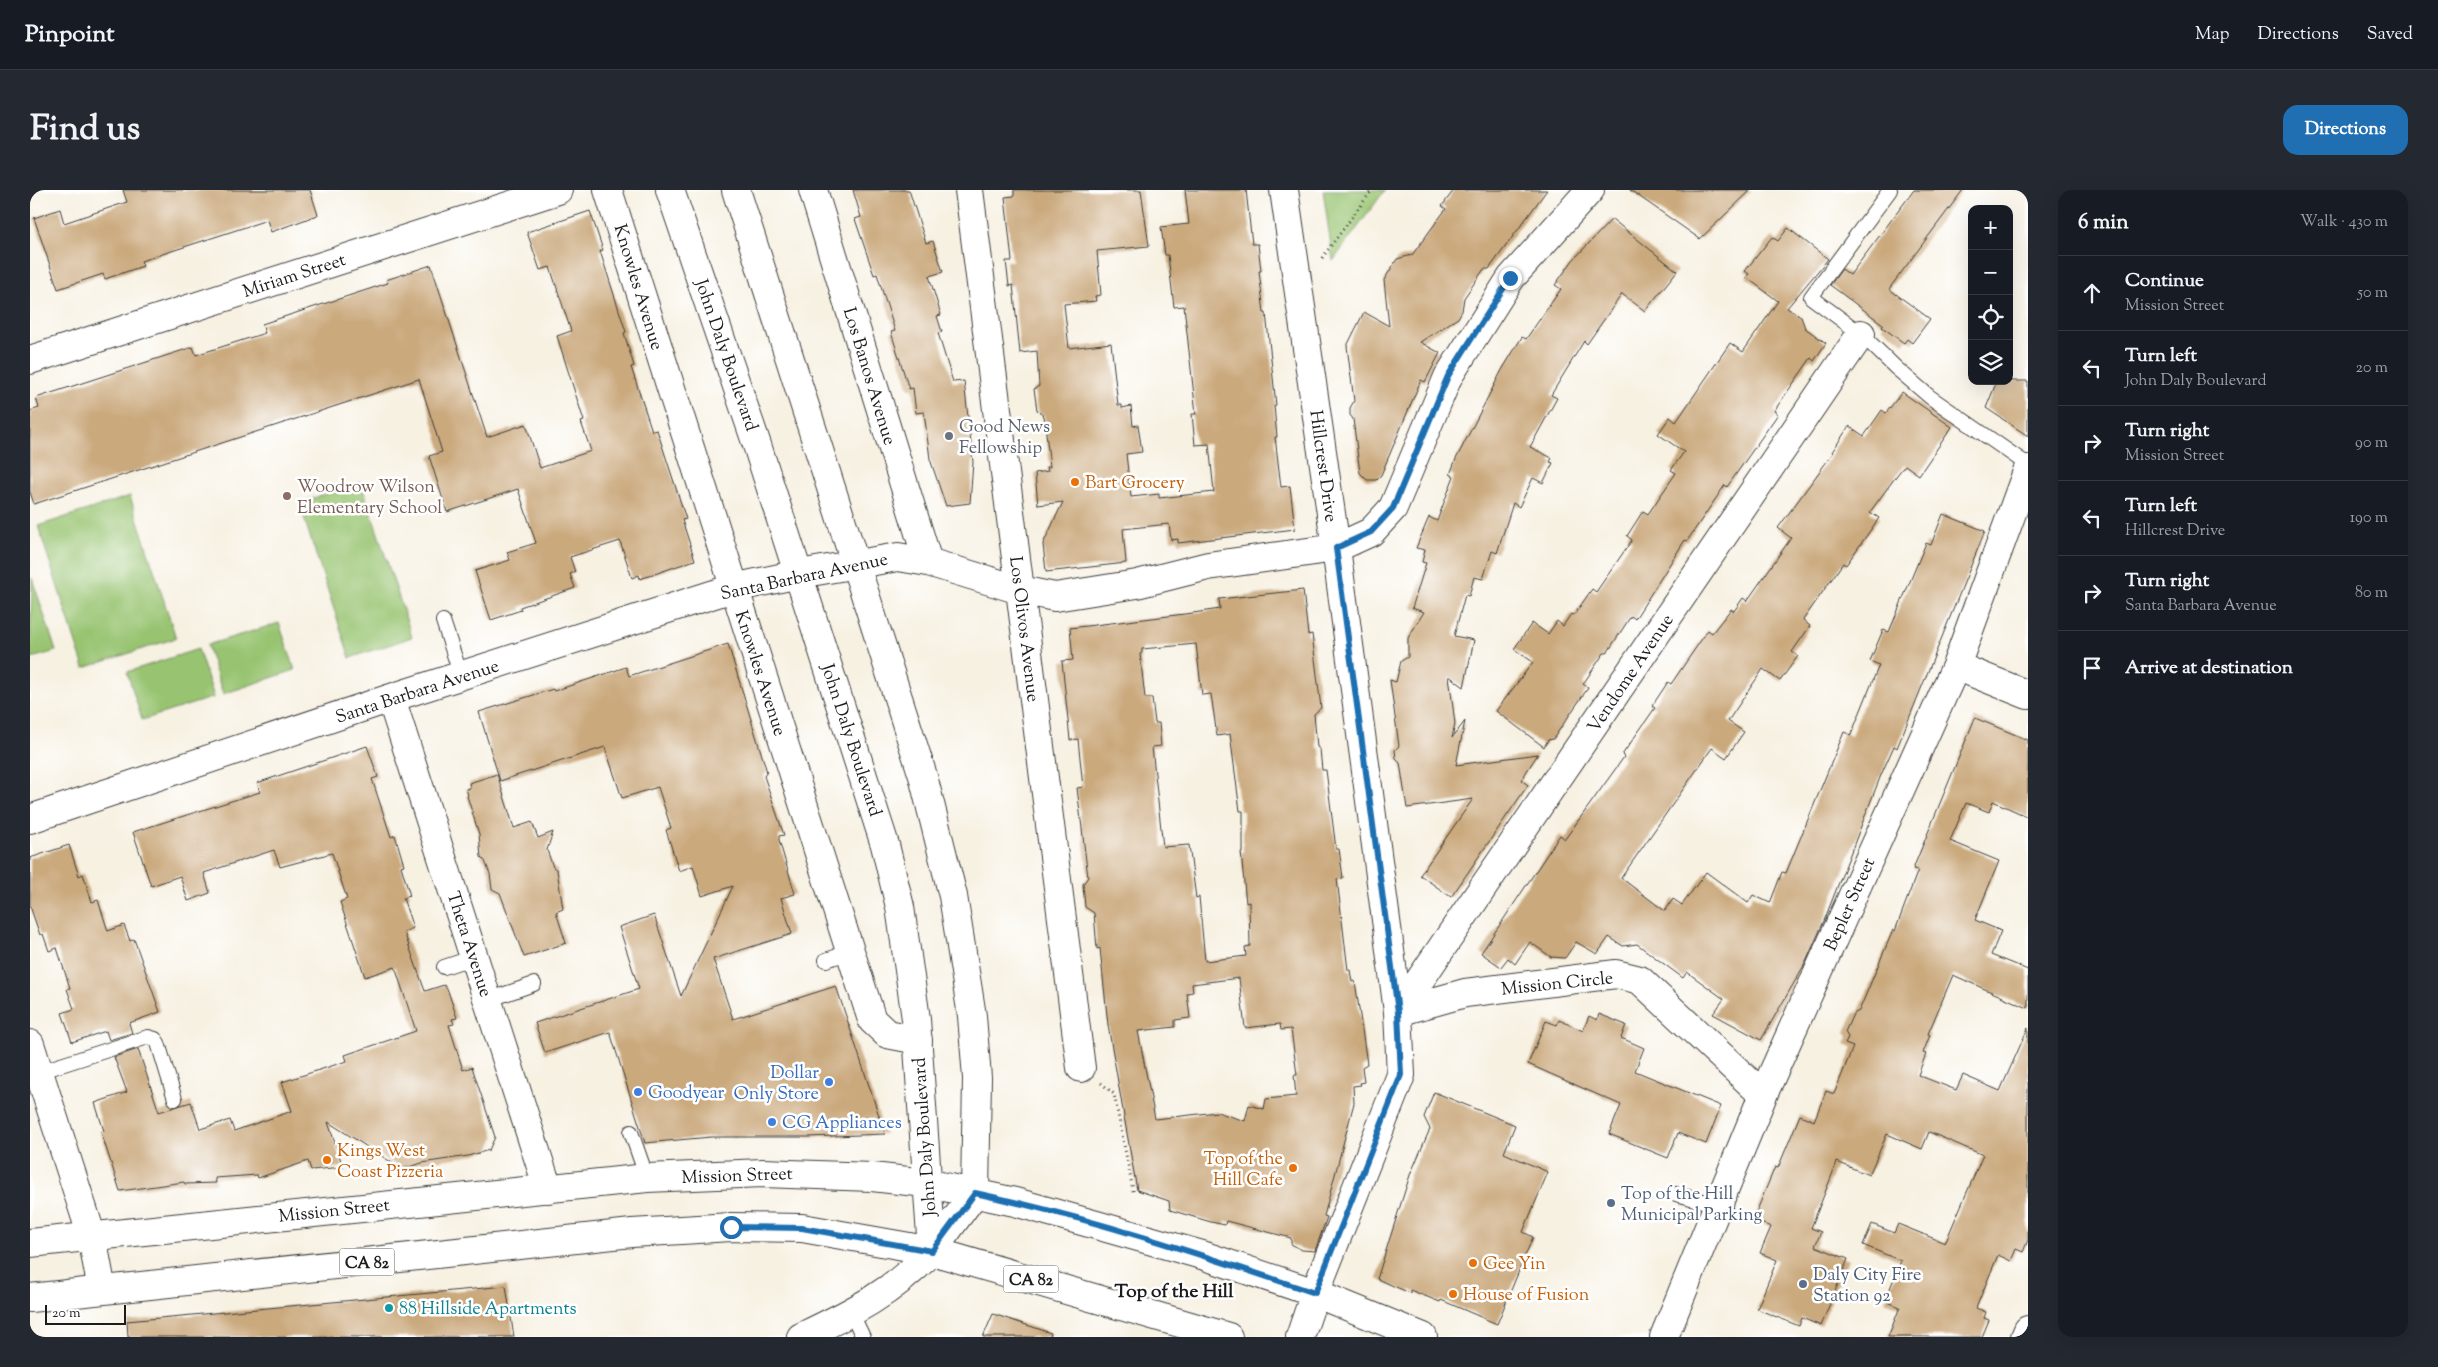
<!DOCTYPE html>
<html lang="en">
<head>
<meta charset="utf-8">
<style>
	:root { --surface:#171b24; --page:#242831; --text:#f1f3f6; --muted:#9ea1a6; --line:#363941; --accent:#1f6fb2 }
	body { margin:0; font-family:"Sorts Mill Goudy",serif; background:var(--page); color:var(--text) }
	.controls { position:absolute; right:15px; top:15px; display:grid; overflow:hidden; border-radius:10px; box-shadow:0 5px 20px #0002 }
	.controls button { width:45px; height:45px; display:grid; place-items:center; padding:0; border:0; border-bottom:1px solid var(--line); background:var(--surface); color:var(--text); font:25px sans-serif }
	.scale { position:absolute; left:15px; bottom:12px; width:81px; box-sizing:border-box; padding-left:5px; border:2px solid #1c1c1c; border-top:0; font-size:14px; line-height:18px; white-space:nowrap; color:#1c1c1c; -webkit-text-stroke:4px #fff; paint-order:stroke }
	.stop { position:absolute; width:15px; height:15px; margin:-11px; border:4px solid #1f6fb2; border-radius:50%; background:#fff }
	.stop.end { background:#1f6fb2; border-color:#fff; box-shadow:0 1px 5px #0008 }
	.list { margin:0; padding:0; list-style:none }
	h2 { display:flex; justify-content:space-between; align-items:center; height:65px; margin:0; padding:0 20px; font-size:21px }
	h2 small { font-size:16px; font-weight:400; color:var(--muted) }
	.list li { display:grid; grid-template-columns:32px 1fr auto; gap:15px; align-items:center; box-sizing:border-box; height:75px; padding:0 20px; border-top:1px solid var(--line) }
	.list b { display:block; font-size:19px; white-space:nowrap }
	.list p { margin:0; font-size:16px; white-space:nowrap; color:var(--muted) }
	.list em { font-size:16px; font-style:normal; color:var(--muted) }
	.icon { flex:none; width:28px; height:28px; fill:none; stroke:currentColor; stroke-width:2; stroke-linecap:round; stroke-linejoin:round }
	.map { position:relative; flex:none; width:1998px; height:1147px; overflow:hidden; border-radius:15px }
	header { display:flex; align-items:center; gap:30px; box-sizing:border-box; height:70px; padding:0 25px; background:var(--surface); border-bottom:1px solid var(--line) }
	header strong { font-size:24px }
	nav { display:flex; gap:28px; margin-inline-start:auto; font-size:18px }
	.intro { display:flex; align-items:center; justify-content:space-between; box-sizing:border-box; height:120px; padding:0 30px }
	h1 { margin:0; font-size:35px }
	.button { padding:12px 22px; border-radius:15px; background:var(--accent); color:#fff; font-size:18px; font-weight:700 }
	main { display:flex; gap:30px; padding:0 30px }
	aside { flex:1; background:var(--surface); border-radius:15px; box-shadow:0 5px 20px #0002 }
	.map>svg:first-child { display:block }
</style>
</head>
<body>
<header>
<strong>Pinpoint</strong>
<nav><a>Map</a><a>Directions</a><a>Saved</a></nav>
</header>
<div class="intro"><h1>Find us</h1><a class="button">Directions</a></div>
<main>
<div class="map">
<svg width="1998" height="1147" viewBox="0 0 1998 1147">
	<rect width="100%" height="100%" fill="#fff"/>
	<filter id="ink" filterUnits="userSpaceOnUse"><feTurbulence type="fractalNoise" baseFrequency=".02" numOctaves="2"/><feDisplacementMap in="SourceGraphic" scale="10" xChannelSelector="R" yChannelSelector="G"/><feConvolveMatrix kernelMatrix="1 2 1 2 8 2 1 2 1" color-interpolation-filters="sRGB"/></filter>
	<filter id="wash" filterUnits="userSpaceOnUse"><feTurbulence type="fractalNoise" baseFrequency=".0096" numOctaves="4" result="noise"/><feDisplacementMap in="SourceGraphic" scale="20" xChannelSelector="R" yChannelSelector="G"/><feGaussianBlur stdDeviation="1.12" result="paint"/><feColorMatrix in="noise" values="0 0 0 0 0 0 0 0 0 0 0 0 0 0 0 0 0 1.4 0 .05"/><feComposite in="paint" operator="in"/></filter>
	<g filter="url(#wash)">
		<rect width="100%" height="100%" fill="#f7f1e2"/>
		<path fill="#98c471" stroke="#5a7046" d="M1293,0H1355L1303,71Z
			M331,292L382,447L320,468L269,313Z
			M100,306L146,448L54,478L8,336Z
			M2,388L26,461L2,468L0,461Z
			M249,433L265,480L193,504L177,455Z
			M168,459L184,507L112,530L97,482Z"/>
		<g id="blocks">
			<path fill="#caa97d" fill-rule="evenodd" d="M93,0H280L288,25L241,42L237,30L111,71L113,76L75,89L73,84L28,99L4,28L30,19L34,33L97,12Z
				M823,0H879L896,53L903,51L913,82L899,86L911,125L907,126L912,142L908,143L923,192L934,191L943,272L940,313L916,316L900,269L894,222L886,223L883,198L879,199L861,142L865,141L847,84L844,85L825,29L831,27Z
				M984,0H1111L1119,56L1067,61L1071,105L1065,106L1066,111L1034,114L1039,158L1081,153L1088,215H1092V218L1101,216L1103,236L1108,235L1112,262L1096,264L1101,307L1129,304V308L1184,302L1179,254L1165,255L1162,224H1166L1154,116L1144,117L1138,65H1135L1131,37L1159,34L1155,0H1216L1222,54H1228L1231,81H1229L1234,123H1236L1246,215L1244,216L1247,247H1245L1251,297L1260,296L1265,339L1148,353V349L1141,350L1139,334L1093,339L1096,373L1016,382L1013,354L1033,312L1008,315L1005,283L1018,281L1017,277H1020L1014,226L1007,220L1004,199L1009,196L1007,161L990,163L983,95L979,96L976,71H982L975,7L984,6Z
				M1424,0H1517L1459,79H1454L1434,108L1432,121L1428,128L1390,152L1410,163L1395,192L1391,190L1351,285L1346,290H1337L1330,283L1323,229L1320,225V218L1324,211L1317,156L1334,122L1359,136L1354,90L1367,69L1382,65L1416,19L1412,16Z
				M1600,0H1721L1670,49Z
				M1884,0H1933L1859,99L1900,129L1882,153L1877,149L1874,153L1852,137L1854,135L1800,95L1812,79L1820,85Z
				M560,21L573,60L570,61L596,142L594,143L604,176L601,177L622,241L627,240L656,329L652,330L665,370L610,389L609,385L602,388L590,351L540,367L545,382L540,384L545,398L490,417L491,420L461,430L445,381L480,370L477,362L506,353L488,299L417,322L399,266L412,262L389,189L4,314L0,302V221L9,218L6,208L163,157L166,165L235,143L232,134L358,93L356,90L401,75L457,247L496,234L510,278L561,261L551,232L554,231L527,146L541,141L520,77L510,80L497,42Z
				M1582,29L1647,81L1615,121L1592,104L1557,154L1554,151L1521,205L1527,208L1500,257L1522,268L1520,272L1523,273L1513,293L1503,288L1489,317L1483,313L1467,363L1462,361L1453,389L1444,387L1439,406L1435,405L1424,446L1444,450L1434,497L1419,486L1425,534L1422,548L1435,531L1426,575L1508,564L1491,590L1498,595L1421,707L1390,685L1443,609L1377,618L1370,573L1366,569L1365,560L1369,556L1360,490L1366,492L1371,471L1378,467V448L1394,422L1382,418L1396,373L1392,372L1395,360L1386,358L1399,327L1407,331L1424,286L1420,284L1426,269L1472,180L1492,147L1496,149L1531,99L1525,95L1543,70Z
				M1758,38L1798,69L1757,118L1771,127L1775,138L1796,153L1784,171L1781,168L1744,221L1748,224L1697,297L1695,295L1657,351L1655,350L1605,429L1601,426L1577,463H1574L1553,494L1558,498L1523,549L1518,550L1514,557L1466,521L1503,472L1484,459L1502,433L1518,444L1527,431L1533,436L1541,424L1544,425L1562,399L1566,402L1602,350L1597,346L1613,321L1618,324L1646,283L1641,280L1654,262L1628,244L1640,227L1646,232L1700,153L1713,162L1748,111L1716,87L1719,84L1715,81L1742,47L1748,51Z
				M1967,191H1998V246L1956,218Z
				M1872,202L1922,237L1889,285L1875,275L1867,285L1840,322L1849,328L1816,375L1813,373L1773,430L1780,436L1762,462L1768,466L1750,491L1733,479L1698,531L1714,542L1696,568L1682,558L1591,688L1635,721L1643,709L1652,715L1676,682L1718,713L1723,705L1740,713L1752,682L1756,683L1814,542L1821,545L1849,475L1840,471L1853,440L1859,442L1896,353L1901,355L1913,324L1955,341L1867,558L1864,556L1851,585L1794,731L1776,772L1731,850L1683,824L1694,809L1657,782L1653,788L1607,754L1593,756L1579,747L1567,764L1546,752L1535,768L1521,767L1500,752L1485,774L1478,768L1471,777L1451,763L1530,645L1535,649L1594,567L1592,565L1625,518L1622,516L1638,492L1641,494L1678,440L1682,443L1701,419L1704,421L1713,408L1717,411L1761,348L1748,338L1803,263L1802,262L1819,236L1834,246L1852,220L1856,223Z
				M1273,400L1278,445L1282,444L1291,518L1284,524L1287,557L1290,559L1292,580H1296L1306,659H1309L1313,688L1307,689L1318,780H1320L1322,792L1325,791L1337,874L1332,877L1334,892L1330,893L1331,895L1323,896L1324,913L1294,1026L1297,1027L1285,1061L1272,1060L1261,1054V1048L1196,1031L1195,1035L1181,1032L1140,1020L1139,1011L1107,1000L1078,835L1070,758L1067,759L1064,723L1055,717L1053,694L1058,687L1047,598L1053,597L1048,549L1040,550L1032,471L1043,470L1040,438L1163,423L1190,419L1189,409ZM1166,454L1172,505L1181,504L1187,546L1200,544L1210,621H1213V662H1211L1216,713L1219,712L1220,756L1215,757L1216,766L1175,771L1169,707L1166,708L1159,655L1133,657L1122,557L1131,556L1129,533H1125L1122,508H1115L1110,464L1112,463V459ZM1209,788L1215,838L1250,834L1251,840L1261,839L1267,885H1264L1266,906L1236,909L1234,919L1219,915L1215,931L1187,922L1125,929L1108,841L1145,837V830L1160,828L1157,803L1163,802L1162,794Z
				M698,454L737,582L734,586L754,645L749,646V650L765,704L751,708L762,744L683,769L703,829L806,796L855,944L778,947H681L615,953L580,842L515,863L505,833L609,799L589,737L624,725L651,806L703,696L672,706L663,676L649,681L636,640L641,638L628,597L592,608L575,557L470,591L449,522L523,499L524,501L596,477L599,486Z
				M1945,528L1998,550V627L1963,611L1959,622L1936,613L1920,651L1969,671L1945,730L1971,741L1961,765L1998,780V818L1923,785L1898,844L1900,845L1893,863L1896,864L1888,885L1926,900L1933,885L1970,901L1998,838V1050L1993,1062L1986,1059L1981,1071L1968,1065L1946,1118L1956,1122L1954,1128L1959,1130L1952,1147H1858L1870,1117L1855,1111L1871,1071L1833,1055L1842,1034L1864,1043L1868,1034L1915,1053L1953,965L1899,942L1892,959L1857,944L1839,985L1807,972L1781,1038L1791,1042L1785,1056L1818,1069L1791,1136L1772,1128L1769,1136L1727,1119L1747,1070L1730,1063L1741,1037L1723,1030L1745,977L1748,978L1770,925L1784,931L1796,901L1804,904L1823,857L1815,854L1818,847L1815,842L1823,824L1829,821L1863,740L1865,741L1888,680L1883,679Z
				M337,556L348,587L342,589L361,647L365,645L374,675L371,676L380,706L373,708L383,738L374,742L395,801L414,795L418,801L427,828L422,829L424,834L419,835L433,880L442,877L465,947L459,960L438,966L392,973L372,979L298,932L313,977L281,980L278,971L228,988L227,985L185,988L186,993L155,994L154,992L90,1001L71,942L74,941L65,913L97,902L84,867L108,859L129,922L161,912L170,939L200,930L204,941L262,921L252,892L317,871L315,865L386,841L365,777L335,787L310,712L317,709L302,663L250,677L244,660L174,683L180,703L158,711L150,686L121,696L103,642L230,602L227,593Z
				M467,584L484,638L502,632L508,648L523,642L517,660L523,677L527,680L533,719L526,722L536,753L494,767L470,703L462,699L460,684L455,671L451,667L449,644L437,606L438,605L436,599L440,598L439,593Z
				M39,655L49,686L53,684L62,712L68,710L78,741L94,735L100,751L104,749L130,822L99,833L102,843L79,850L76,841L42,852L32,823L44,819L37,799L40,798L27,758L19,761L13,744L10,745L0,716V668Z
				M1569,824L1596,835L1591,848L1614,858L1605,881L1691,916L1676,954L1648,943L1638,968L1579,944L1591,915L1498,874L1516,831L1527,835L1529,830L1553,841L1559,826L1567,830Z
				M1404,902L1485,935L1474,963L1518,982L1493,1042L1503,1047L1467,1134L1411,1110L1410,1112L1380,1100V1103L1347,1089L1380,985L1400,939L1394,927Z
				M476,1096L484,1147H98L97,1131Z
				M963,1124L1021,1143L1020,1147H953Z"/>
		</g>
	</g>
	<g filter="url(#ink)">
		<use href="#blocks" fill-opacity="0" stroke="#3d3c3a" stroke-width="1"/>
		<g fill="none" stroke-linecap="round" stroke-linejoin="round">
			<defs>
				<path id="lane" d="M1860,0L1781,107L1831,144L1866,178L1900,207L1998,275
					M413,431L431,486
					M796,770L820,762
					M414,777L444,767
					M458,810L504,794
					M9,882L118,847L125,849L128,853L145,909
					M601,942L617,988
					M1646,1004L1688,1015
					M821,1122L833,1147"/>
				<path id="street" d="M578,0L842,830L857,844L888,850
					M783,0L898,372
					M939,0L1051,878
					M1254,0L1306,358L1358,745L1368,822L1371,885L1285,1103
					M0,170L528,0
					M1926,476L1998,505
					M361,508L518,999
					M0,629L361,508L703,398L769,384L868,367L898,372L990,400L1025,407L1107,394L1178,376L1306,358L1341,342L1363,318L1418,187L1481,88L1560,0
					M1368,822L1831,144
					M1368,822L1435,803L1586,784L1610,790L1733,905
					M0,854L62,1047L72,1100
					M1634,1147L1733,905L1926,476L1998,279
					M1995,1147L1998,1140"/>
				<path id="secondary" d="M771,1147C823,1122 861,1104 902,1061"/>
				<path id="primary" d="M640,0L727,255L855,655L870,717L886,829L902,1061
					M706,0L893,586L923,706L942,826L947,888L945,1003L902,1061
					M0,1053L617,988L733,983L842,987L896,993L985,1012L1172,1065L1285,1103L1393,1147
					M0,1108L602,1043L701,1037L772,1038L902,1061L1198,1147
					M1270,1147L1285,1103"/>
			</defs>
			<use href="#lane" stroke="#3d3c3a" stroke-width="16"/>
			<use href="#street" stroke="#3d3c3a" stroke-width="30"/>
			<use href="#secondary" stroke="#3d3c3a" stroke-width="30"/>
			<use href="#primary" stroke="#3d3c3a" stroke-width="30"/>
			<path stroke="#3d3c3a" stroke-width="3" stroke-dasharray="1 4" stroke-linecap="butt" d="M1292,68L1342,0
				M1071,893L1084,904L1104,1005"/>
			<use href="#lane" stroke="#fff" stroke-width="14"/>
			<use href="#street" stroke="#fff" stroke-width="28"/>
			<use href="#secondary" stroke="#fff" stroke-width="28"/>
			<use href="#primary" stroke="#fff" stroke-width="28"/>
		</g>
	</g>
	<g fill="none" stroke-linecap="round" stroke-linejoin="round" filter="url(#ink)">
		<path stroke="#1f6fb2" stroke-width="6" d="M701,1037L772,1038L902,1061L945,1003C1061,1028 1173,1065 1285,1103L1371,885L1368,822L1306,358L1341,342L1363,318L1418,186L1480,88"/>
	</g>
	<circle fill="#6b7280" stroke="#fff" stroke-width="2" cx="919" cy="246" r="5"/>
	<g fill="#e8710a" stroke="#fff" stroke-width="2">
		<circle cx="1045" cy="292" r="5"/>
		<circle cx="297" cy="970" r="5"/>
		<circle cx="1263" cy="978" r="5"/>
		<circle cx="1443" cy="1073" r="5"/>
		<circle cx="1423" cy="1104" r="5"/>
	</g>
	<circle fill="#8d6e63" stroke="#fff" stroke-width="2" cx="257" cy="306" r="5"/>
	<g fill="#3f7fe0" stroke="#fff" stroke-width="2">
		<circle cx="799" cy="892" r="5"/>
		<circle cx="608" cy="902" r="5"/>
		<circle cx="742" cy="932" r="5"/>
	</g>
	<g fill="#5c6f8a" stroke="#fff" stroke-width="2">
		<circle cx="1581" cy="1013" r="5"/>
		<circle cx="1773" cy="1094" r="5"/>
	</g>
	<circle fill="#0f9aa8" stroke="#fff" stroke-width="2" cx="359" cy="1118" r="5"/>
	<g text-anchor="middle" stroke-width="5" stroke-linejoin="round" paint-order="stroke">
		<g fill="#fff" stroke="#606060" stroke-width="1">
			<rect x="309.5" y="1058.5" width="55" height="27" rx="4"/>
			<rect x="973.5" y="1075.5" width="55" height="27" rx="4"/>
		</g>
		<g font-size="16" font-weight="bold" fill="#1c1c1c">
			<text x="337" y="1078">CA 82</text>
			<text x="1001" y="1095">CA 82</text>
		</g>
		<g font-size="18" fill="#1c1c1c" stroke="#fff">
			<text transform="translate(264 85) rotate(-18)" y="6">Miriam Street</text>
			<text transform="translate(609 97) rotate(73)" y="6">Knowles Avenue</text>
			<text transform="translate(697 165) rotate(71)" y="6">John Daly Boulevard</text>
			<text transform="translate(840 186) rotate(73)" y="6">Los Banos Avenue</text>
			<text transform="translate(1294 276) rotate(82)" y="6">Hillcrest Drive</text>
			<text transform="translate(774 386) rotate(-12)" y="6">Santa Barbara Avenue</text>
			<text transform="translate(995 439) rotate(83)" y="6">Los Olivos Avenue</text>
			<text transform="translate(731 483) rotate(72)" y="6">Knowles Avenue</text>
			<text transform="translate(1600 483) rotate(-56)" y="6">Vendome Avenue</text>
			<text transform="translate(387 501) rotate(-18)" y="6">Santa Barbara Avenue</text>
			<text transform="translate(822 550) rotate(72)" y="6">John Daly Boulevard</text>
			<text transform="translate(1819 714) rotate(-66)" y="6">Bepler Street</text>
			<text transform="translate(440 754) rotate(72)" y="6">Theta Avenue</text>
			<text transform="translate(1527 793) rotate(-6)" y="6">Mission Circle</text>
			<text transform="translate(894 947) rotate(-94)" y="6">John Daly Boulevard</text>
			<text transform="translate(707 985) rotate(-2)" y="6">Mission Street</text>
			<text transform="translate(304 1020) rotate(-6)" y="6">Mission Street</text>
		</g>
		<g font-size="18" fill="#5b616d" stroke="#fff" text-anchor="start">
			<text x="929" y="242">Good News<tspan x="929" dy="21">Fellowship</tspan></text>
		</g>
		<g font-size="18" fill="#c56008" stroke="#fff" text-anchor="start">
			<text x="1055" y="298">Bart Grocery</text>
			<text x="307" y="966">Kings West<tspan x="307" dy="21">Coast Pizzeria</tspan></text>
			<text x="1253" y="974" text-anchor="end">Top of the<tspan x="1253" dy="21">Hill Cafe</tspan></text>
			<text x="1453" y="1079">Gee Yin</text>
			<text x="1433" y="1110">House of Fusion</text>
		</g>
		<g font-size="18" fill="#785e54" stroke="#fff" text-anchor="start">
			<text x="267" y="302">Woodrow Wilson<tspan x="267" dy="21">Elementary School</tspan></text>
		</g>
		<g font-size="18" fill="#366cbe" stroke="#fff" text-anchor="start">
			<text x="789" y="888" text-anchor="end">Dollar<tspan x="789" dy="21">Only Store</tspan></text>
			<text x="618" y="908">Goodyear</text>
			<text x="752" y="938">CG Appliances</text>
		</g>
		<g font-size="18" fill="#4e5e75" stroke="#fff" text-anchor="start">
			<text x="1591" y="1009">Top of the Hill<tspan x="1591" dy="21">Municipal Parking</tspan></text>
			<text x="1783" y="1090">Daly City Fire<tspan x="1783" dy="21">Station 92</tspan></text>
		</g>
		<g font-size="18" fill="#0d838f" stroke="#fff" text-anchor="start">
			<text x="369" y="1124">88 Hillside Apartments</text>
		</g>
		<g font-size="19" font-weight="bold" fill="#1c1c1c" stroke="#fff">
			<text x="1144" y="1107">Top of the Hill</text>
		</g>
	</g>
</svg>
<div class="controls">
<button>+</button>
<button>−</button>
<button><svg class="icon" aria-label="locate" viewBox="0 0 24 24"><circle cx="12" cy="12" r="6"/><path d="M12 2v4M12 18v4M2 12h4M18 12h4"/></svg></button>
<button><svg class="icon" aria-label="layers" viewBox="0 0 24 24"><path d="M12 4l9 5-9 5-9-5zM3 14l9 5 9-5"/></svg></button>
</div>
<div class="scale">20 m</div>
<div class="stop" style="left:701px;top:1037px"></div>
<div class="stop end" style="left:1480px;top:88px"></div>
</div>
<aside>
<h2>6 min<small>Walk · 430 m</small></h2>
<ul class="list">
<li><svg class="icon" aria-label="ahead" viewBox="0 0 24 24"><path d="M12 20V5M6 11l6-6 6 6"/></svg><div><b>Continue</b><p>Mission Street</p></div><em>50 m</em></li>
<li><svg class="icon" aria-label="left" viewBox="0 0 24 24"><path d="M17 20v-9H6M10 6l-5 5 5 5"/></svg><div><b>Turn left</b><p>John Daly Boulevard</p></div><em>20 m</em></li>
<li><svg class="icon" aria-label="right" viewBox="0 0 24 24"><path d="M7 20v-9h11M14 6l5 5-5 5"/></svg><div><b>Turn right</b><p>Mission Street</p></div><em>90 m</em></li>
<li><svg class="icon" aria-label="left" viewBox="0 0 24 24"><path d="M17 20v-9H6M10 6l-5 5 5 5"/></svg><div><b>Turn left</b><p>Hillcrest Drive</p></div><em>190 m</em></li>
<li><svg class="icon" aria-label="right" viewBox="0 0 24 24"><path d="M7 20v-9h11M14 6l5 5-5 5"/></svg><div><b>Turn right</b><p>Santa Barbara Avenue</p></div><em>80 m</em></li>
<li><svg class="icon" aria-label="arrive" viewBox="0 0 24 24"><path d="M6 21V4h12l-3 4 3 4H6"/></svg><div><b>Arrive at destination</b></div></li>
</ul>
</aside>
</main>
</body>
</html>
